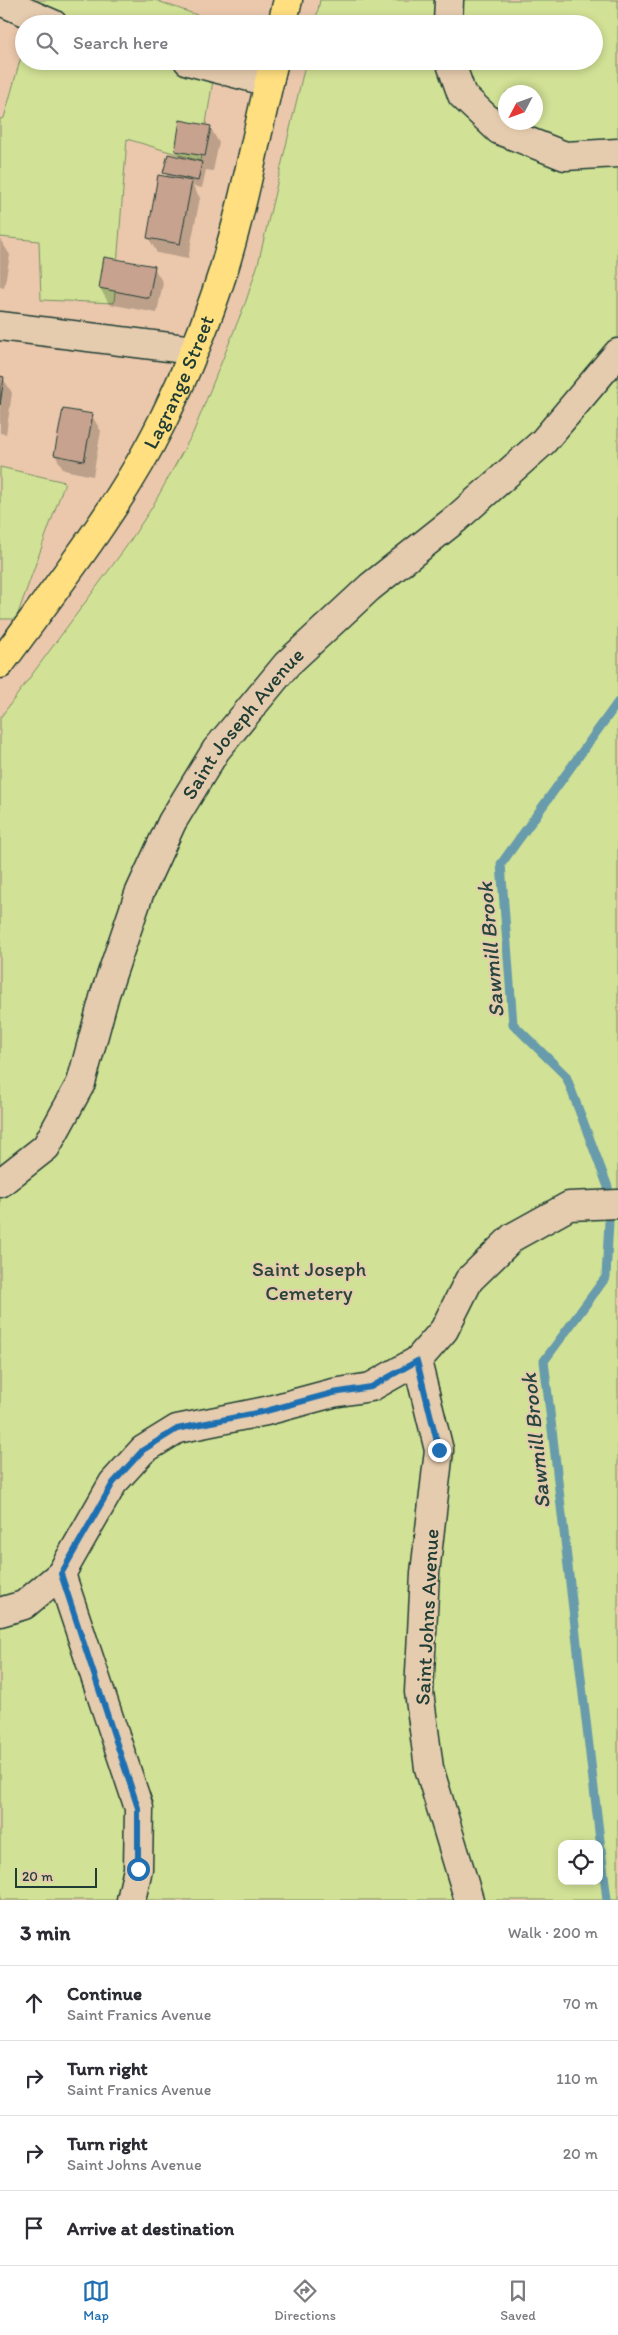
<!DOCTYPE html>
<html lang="en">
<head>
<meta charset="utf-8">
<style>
	:root { --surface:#fff; --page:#f7f7f7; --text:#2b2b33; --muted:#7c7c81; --line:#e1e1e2; --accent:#1f6fb2 }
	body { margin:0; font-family:Itim,sans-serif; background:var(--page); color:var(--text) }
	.controls { position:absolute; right:15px; bottom:15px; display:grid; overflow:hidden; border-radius:10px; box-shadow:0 2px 8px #0003 }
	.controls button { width:45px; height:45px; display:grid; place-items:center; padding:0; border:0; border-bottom:1px solid var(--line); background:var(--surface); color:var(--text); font:25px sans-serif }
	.compass { position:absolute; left:498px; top:85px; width:45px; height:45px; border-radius:50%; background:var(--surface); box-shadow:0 2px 8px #0003; rotate:229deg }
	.scale { position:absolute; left:15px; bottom:12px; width:82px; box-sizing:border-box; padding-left:5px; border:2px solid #1f3d34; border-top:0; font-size:14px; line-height:18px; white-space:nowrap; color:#1f3d34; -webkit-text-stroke:4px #e6ccae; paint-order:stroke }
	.stop { position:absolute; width:15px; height:15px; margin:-11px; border:4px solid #1f6fb2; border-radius:50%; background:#fff }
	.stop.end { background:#1f6fb2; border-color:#fff; box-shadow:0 1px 5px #0008 }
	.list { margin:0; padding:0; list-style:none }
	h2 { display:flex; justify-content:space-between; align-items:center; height:65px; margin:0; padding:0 20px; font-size:21px }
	h2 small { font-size:16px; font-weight:400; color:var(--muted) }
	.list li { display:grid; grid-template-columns:32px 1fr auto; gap:15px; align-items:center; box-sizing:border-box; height:75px; padding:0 20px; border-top:1px solid var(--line) }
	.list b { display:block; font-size:19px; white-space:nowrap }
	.list p { margin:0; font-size:16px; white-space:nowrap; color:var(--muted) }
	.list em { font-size:16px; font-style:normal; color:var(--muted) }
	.icon { flex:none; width:28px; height:28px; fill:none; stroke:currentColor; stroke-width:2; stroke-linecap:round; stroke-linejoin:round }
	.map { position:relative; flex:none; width:618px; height:1900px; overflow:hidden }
	.search { position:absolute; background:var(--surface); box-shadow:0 2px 8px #0003; left:15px; right:15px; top:15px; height:55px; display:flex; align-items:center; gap:12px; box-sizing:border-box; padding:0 18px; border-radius:28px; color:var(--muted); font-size:19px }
	.sheet { height:365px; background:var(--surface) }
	nav { display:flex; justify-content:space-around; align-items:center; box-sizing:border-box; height:70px; border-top:1px solid var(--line); background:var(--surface); font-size:14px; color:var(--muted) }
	nav a { display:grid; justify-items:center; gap:2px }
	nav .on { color:var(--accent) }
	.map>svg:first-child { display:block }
</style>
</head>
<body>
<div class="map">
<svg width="618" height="1900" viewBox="0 0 618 1900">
	<rect width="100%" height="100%" fill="#ebc8ac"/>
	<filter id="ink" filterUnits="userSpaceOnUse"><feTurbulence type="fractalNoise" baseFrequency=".02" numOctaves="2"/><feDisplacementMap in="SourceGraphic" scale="10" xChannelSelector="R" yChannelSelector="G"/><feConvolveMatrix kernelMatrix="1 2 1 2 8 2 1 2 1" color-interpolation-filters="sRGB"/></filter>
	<g filter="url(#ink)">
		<path fill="#d1e195" stroke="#788f64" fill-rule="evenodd" d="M36,0H155L222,24H30Z
			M320,0H618V1900H0V718L126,547L151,509L193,433L246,301L258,264L306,61H594V24H315ZM506,92H536V122H506ZM562,1844H599V1881H562Z
			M24,46V61H216L200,161L127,139L114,303L41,300L39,241L0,237V119L4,118Z
			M0,467L65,482L16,619H0Z"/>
		<path fill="#0003" d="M210,127L219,143L213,171L206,170L202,188L193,186L200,198L188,259L157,253L148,237L168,178L165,173L180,158L176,150Z
			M0,239L10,255L4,288L0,287Z
			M154,268L163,283L157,313L109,304L100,288Z
			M0,377L3,378L12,393L6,434L0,433Z
			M92,416L101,431L93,476L64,470L55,455Z"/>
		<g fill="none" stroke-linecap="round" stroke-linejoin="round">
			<path stroke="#689bab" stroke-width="9" d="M607,1900L544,1361L606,1277L609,1221L608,1187L566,1076L513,1024L501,864L618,702"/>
		</g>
		<path fill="#c7a28f" stroke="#1f3d34" d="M180,120L211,126L205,156L175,151Z
			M168,154L202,162L198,181L163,173Z
			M158,175L192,181L180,244L147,238Z
			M104,257L155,266L149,298L99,288Z
			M0,376L4,377L0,405Z
			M63,409L93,414L84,461L54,455Z"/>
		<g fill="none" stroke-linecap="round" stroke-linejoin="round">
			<defs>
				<g id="minor">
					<path d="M0,1L53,24"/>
					<path d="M448,24L449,0"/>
					<path d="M188,61L269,82"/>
					<path d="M450,61L462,95L499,130L565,156L618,153"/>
					<path d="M0,326L193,350"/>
					<path id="s1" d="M0,1183L46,1147L81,1083L105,994L139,894L172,822L216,750L287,664L370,587L457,518L543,442L618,353"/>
					<path d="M417,1361L439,1450L425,1573L419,1692L429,1768L469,1900"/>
					<path d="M61,1574L139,1808L138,1869L131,1900"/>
					<path d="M0,1612L24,1605L61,1574L113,1483L143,1450L177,1429L266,1411L333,1393L371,1387L417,1361L444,1330L469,1280L513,1237L569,1206L618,1204"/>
				</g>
				<g id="major">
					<path d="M282,24L288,0"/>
					<path id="s2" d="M0,664C57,586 119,509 162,422C185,375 206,325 222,275C244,205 257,132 274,61"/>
				</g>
			</defs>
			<use href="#minor" stroke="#1f3d34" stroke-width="31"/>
			<use href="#major" stroke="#1f3d34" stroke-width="31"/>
			<use href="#minor" stroke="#e6ccae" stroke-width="28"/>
			<use href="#major" stroke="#ffdf80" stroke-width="28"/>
		</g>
	</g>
	<g fill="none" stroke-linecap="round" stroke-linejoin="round" filter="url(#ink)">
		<path stroke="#1f6fb2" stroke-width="6" d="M138,1869V1808L61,1574L113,1483L143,1450L177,1429L266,1411L333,1393L371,1387L417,1361L439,1450"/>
	</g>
	<g text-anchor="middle" stroke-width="4" stroke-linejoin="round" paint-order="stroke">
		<g font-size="21" fill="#1f3d34" stroke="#e6ccae">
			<text dy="7" stroke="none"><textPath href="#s2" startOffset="335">Lagrange Street</textPath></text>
			<text dy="7" stroke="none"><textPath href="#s1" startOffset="530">Saint Joseph Avenue</textPath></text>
			<text transform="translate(427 1617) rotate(-87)" y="7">Saint Johns Avenue</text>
		</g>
		<g font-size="21" fill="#284539" stroke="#e6ccae">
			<text x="309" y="1276">Saint Joseph<tspan x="309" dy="24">Cemetery</tspan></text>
		</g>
		<g font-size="22" font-style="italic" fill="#25453e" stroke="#e6ccae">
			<text transform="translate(490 950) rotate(-95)" y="8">Sawmill Brook</text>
			<text transform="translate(535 1441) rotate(-96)" y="8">Sawmill Brook</text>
		</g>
	</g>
</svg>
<div class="controls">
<button><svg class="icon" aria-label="locate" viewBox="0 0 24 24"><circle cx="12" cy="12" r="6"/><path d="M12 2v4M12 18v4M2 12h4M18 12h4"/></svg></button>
</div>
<svg class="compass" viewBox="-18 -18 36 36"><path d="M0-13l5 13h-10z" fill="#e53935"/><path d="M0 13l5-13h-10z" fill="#7c7c81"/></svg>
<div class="scale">20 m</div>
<div class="stop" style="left:138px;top:1869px"></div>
<div class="stop end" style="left:439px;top:1450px"></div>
<div class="search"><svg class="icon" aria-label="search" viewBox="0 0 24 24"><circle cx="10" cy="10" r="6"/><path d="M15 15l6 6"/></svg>Search here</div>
</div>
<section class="sheet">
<h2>3 min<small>Walk · 200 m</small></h2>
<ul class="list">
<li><svg class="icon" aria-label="ahead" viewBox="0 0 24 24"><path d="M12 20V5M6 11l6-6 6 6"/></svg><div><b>Continue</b><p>Saint Franics Avenue</p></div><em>70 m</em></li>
<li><svg class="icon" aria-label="right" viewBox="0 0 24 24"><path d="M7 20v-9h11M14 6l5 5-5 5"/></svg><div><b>Turn right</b><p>Saint Franics Avenue</p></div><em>110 m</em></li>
<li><svg class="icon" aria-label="right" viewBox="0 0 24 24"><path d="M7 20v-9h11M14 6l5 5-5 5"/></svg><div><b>Turn right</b><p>Saint Johns Avenue</p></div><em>20 m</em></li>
<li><svg class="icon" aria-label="arrive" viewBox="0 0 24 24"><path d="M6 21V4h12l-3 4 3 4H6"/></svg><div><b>Arrive at destination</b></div></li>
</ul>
</section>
<nav>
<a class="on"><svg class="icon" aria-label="map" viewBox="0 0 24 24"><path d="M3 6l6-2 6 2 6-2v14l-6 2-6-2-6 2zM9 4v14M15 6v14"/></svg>Map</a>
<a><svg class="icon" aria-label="directions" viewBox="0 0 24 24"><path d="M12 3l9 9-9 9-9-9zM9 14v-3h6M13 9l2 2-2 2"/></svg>Directions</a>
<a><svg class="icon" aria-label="saved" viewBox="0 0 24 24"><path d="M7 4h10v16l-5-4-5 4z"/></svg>Saved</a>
</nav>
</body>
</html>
